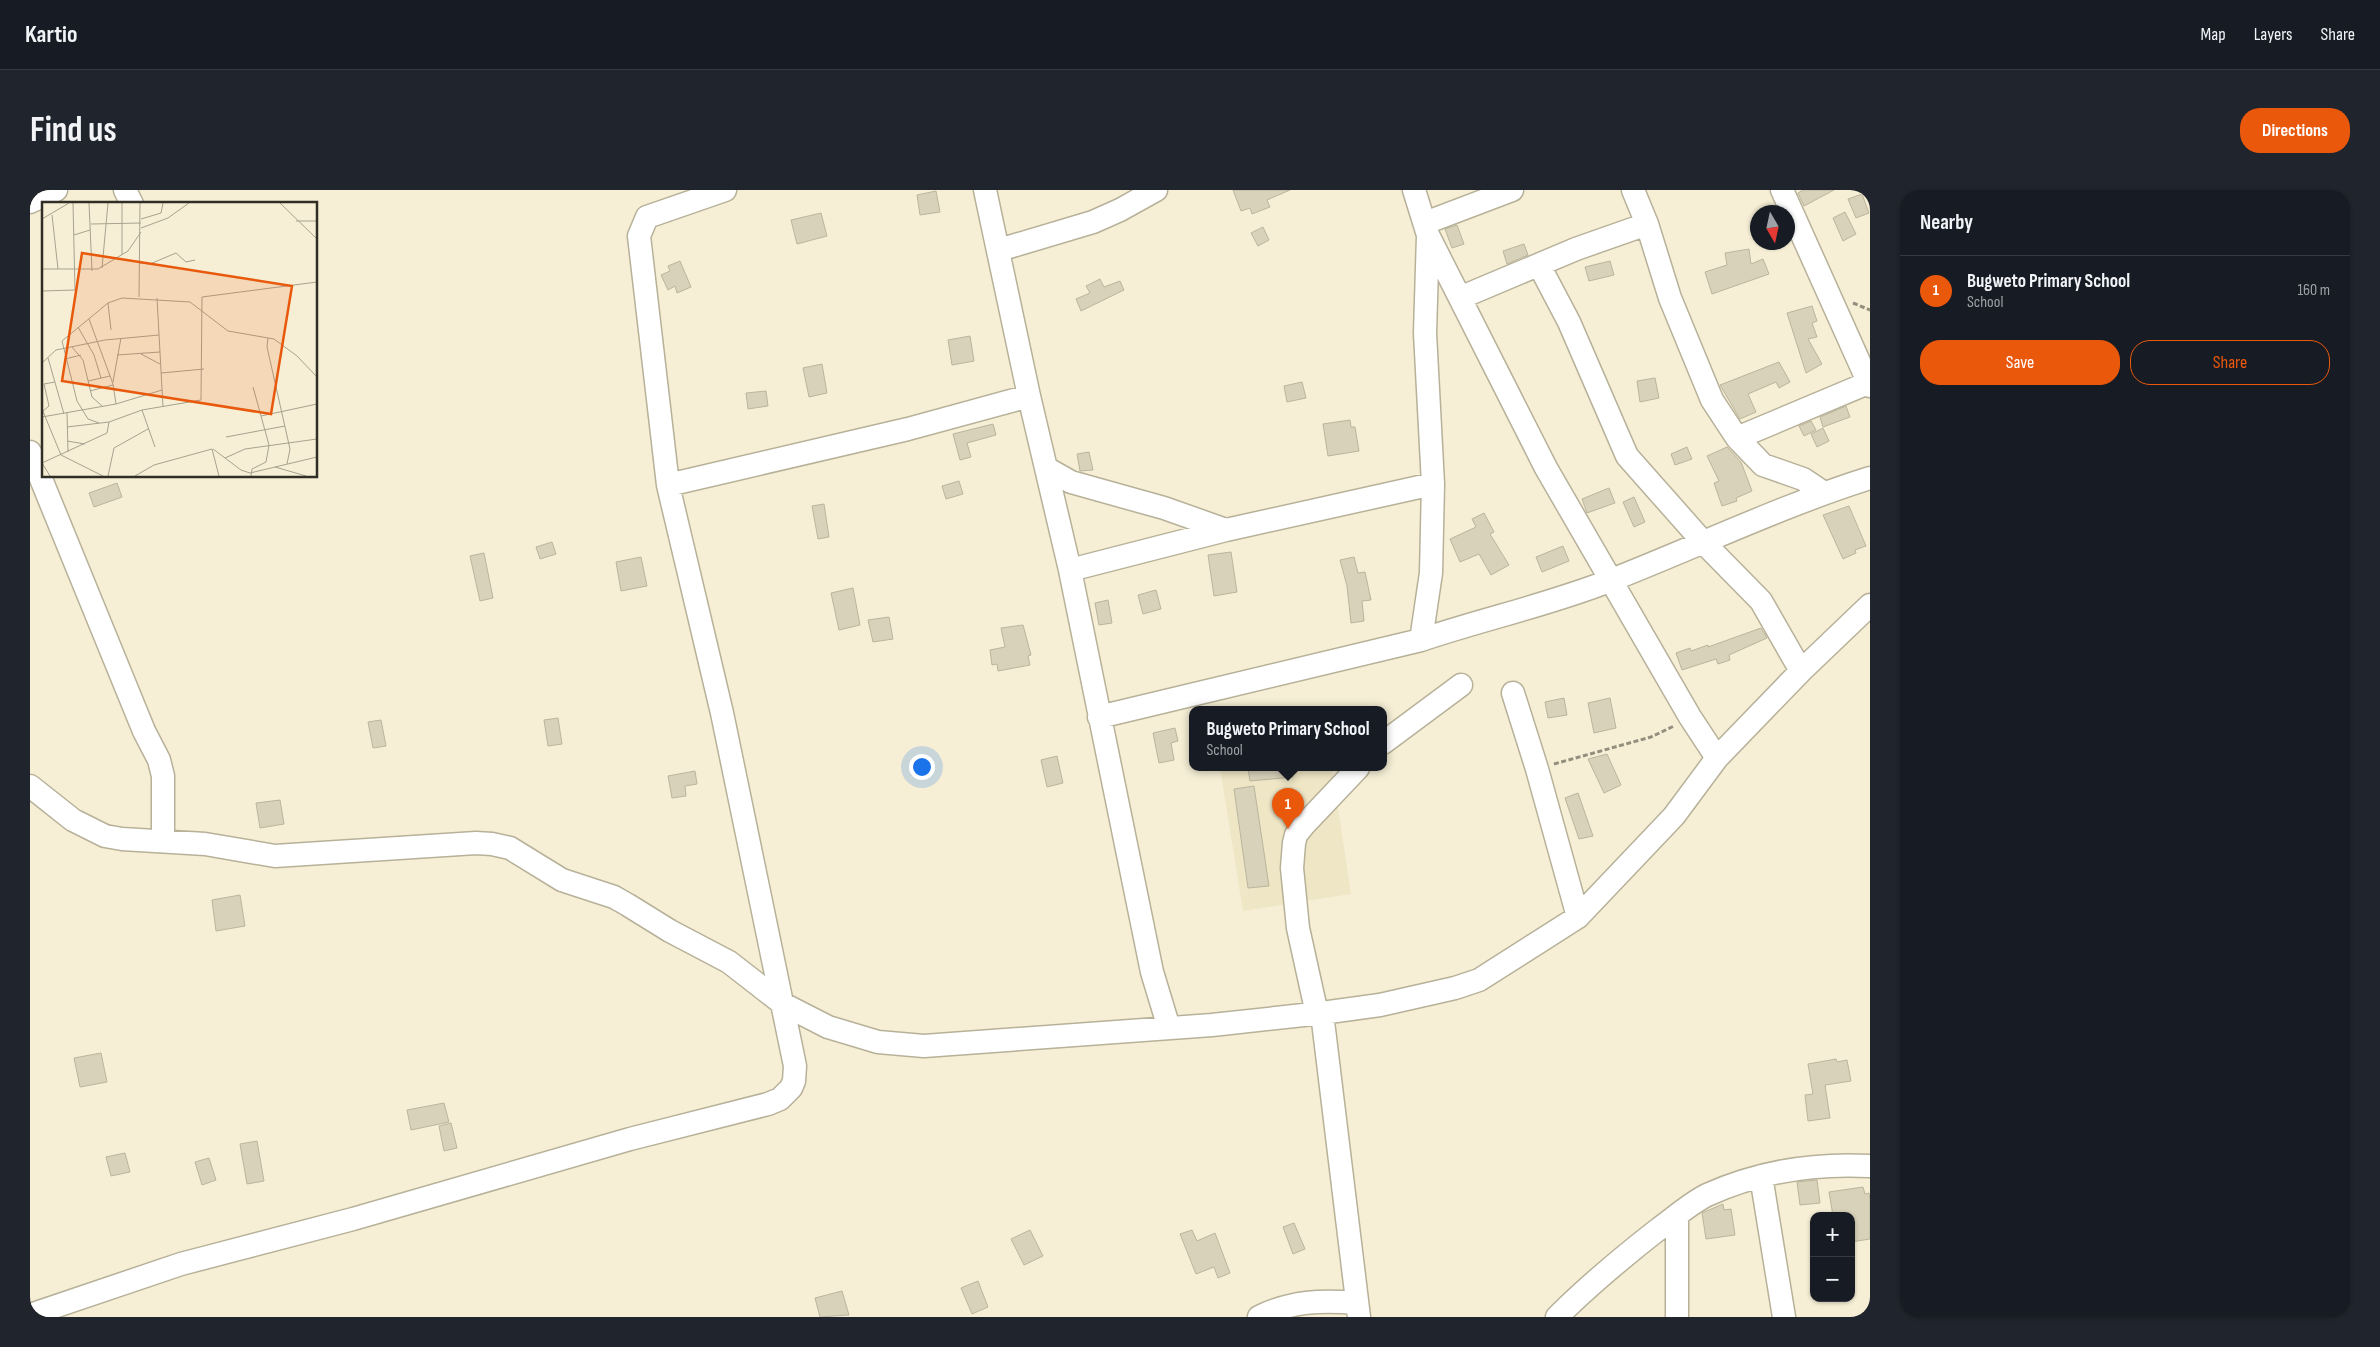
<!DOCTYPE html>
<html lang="en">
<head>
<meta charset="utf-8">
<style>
	:root { --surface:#171b24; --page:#20242c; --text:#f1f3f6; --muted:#9ea1a6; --line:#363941; --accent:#ea580c }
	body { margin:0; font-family:"Sofia Sans Condensed",sans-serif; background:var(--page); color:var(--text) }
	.controls { position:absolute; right:15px; bottom:15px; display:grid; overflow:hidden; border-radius:10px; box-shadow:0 1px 4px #0004 }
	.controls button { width:45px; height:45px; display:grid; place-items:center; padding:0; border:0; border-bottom:1px solid var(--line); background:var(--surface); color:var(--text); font:25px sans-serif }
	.compass { position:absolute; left:1720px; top:15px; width:45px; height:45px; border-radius:50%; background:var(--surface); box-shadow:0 1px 4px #0004; rotate:171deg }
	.you { position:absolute; left:891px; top:576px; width:18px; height:18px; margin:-12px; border:4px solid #fff; border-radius:50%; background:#1a73e8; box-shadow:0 0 0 8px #1a73e833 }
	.badge { display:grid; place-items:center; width:32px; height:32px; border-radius:50%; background:var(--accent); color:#fff; font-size:16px; font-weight:700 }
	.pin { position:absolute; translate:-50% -41px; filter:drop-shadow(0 1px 2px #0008) }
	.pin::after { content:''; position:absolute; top:26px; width:18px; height:15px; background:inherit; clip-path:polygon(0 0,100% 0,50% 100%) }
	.popup { position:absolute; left:1159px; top:516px; width:198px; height:65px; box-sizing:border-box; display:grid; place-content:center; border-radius:10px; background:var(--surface); filter:drop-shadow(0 1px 4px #0005); font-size:16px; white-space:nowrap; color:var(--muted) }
	.popup b { font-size:19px; color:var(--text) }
	.popup::after { content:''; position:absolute; left:50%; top:100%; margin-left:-10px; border:10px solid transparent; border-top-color:var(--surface) }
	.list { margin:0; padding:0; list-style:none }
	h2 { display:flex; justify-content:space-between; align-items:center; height:65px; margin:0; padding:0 20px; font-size:21px }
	h2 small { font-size:16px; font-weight:400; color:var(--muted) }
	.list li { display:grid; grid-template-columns:32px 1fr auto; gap:15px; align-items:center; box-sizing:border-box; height:70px; padding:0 20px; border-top:1px solid var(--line) }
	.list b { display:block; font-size:19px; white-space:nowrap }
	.list p { margin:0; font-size:16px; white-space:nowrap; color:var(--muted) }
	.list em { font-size:16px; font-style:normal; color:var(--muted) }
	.actions { display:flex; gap:10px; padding:15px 20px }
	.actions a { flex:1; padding:11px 0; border:1px solid var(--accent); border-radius:20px; text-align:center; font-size:18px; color:var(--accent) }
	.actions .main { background:var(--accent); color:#fff }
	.map { position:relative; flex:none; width:1840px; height:1127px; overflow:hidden; border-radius:20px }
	header { display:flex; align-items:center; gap:30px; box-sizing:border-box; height:70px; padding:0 25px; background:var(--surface); border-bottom:1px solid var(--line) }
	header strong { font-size:24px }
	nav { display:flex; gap:28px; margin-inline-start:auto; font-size:18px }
	.intro { display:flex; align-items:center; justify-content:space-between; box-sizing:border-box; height:120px; padding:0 30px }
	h1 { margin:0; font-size:35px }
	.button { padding:12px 22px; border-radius:20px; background:var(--accent); color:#fff; font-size:18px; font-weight:700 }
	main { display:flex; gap:30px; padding:0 30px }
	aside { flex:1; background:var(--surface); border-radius:20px; box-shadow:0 1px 4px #0004 }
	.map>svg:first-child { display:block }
</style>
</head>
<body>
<header>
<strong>Kartio</strong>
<nav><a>Map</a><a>Layers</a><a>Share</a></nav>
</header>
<div class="intro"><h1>Find us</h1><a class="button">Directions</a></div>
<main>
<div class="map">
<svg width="1840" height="1127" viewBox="0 0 1840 1127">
	<rect width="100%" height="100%" fill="#f6efd6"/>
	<path fill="#eee6c5" d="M1190,578H1302L1321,704L1213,721Z"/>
	<path fill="#d9d2ba" stroke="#bbb59d" d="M1203,0H1260L1237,10L1240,17L1222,24L1220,18L1211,21Z
		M1773,0H1804L1774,16L1768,3Z
		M906,1L910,22L890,25L887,5Z
		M1832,4L1839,23L1826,28L1818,9Z
		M1815,22L1826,44L1813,51L1803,28Z
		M791,23L797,46L767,54L761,30Z
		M1427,35L1434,54L1422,58L1415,39Z
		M1233,37L1239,50L1228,56L1221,43Z
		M1494,54L1498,65L1477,74L1473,61Z
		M1719,59L1721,74L1733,69L1739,84L1682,104L1675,82L1697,75L1695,63Z
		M650,71L661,97L647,103L645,96L638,100L631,85L640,81L638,76Z
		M1580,71L1584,85L1559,91L1555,77Z
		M1070,89L1074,97L1090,91L1094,100L1051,121L1046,109L1060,103L1056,96Z
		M1782,116L1787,131L1782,133L1787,147L1778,149L1792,174L1776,183L1757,123Z
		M940,146L944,171L922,175L918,150Z
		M1749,172L1760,192L1749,198L1746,192L1718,204L1726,222L1710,229L1690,195Z
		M792,174L797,203L779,207L773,178Z
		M1625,188L1629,208L1610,212L1607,191Z
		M1272,192L1276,208L1257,212L1254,196Z
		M736,201L738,216L718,219L716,203Z
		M1816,216L1820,227L1793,237L1790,227Z
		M1320,230L1321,237H1325L1329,261L1298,266L1293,234Z
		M1781,231L1786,240L1774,246L1769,236Z
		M963,234L966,245L937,253L941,267L930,270L923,244Z
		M1793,238L1799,251L1787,257L1781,244Z
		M1657,257L1662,269L1645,275L1641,264Z
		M1697,257L1711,272L1722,301L1706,308L1707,311L1692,316L1684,293L1689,291L1677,266Z
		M1059,262L1063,280L1050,281L1047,264Z
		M929,291L933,304L916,309L912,296Z
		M87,293L92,307L64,317L59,303Z
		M1579,298L1585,313L1557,323L1552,309Z
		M1604,307L1615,332L1604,337L1593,312Z
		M794,314L799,347L788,349L782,316Z
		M1819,316L1836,356L1825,360L1826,363L1813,369L1793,325Z
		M1454,323L1464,342L1460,344L1479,375L1461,385L1449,364L1430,372L1420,349L1446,337L1442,329Z
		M522,352L526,364L510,369L506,357Z
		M1533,356L1539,371L1512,382L1506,367Z
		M1201,362L1207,402L1184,406L1178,365Z
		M454,363L463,408L450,411L440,366Z
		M611,367L617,396L591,401L586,372Z
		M1324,367L1328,383L1335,382L1341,410L1332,411L1334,431L1321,433L1317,396L1310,370Z
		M823,398L830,435L809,440L801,403Z
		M1126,400L1131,419L1113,424L1108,405Z
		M1078,410L1082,433L1069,435L1065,413Z
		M859,427L863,449L843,452L838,430Z
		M993,435L1001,465L998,466L1000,475L968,481L967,474L962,475L960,460L975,457L971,438Z
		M1731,438L1737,448L1699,465L1700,470L1688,474L1686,469L1652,480L1646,463L1660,458L1661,461L1678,455V457Z
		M1534,508L1537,525L1518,528L1515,512Z
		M1580,508L1586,538L1564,543L1558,513Z
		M528,528L532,554L518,556L514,530Z
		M351,530L356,556L343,558L338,532Z
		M1145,538L1148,551L1141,553L1144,570L1129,573L1123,543Z
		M1577,564L1591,595L1574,603L1558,569Z
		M1027,566L1033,593L1017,597L1011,570Z
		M1218,578H1262L1263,587L1220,591Z
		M665,581L667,594L655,596L656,606L642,608L638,586Z
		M1224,596L1239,696L1218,698L1204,599Z
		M1548,603L1563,646L1549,649L1535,608Z
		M250,610L254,634L230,638L226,613Z
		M210,705L215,736L186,741L182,710Z
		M71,863L77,892L50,897L44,868Z
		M1806,869L1807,872L1817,870L1821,891L1795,895L1800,928L1778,931L1775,905L1783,904L1778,874Z
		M414,913L419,932L381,940L377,920Z
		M421,933L427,958L414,961L409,936Z
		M227,951L234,991L217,994L210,954Z
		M95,963L100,982L81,986L76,967Z
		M179,968L186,990L172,995L165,972Z
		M1787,990L1790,1013L1770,1015L1767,992Z
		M1833,997L1835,1004L1839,1003L1840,1010V1049L1821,1052V1026H1803L1799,1002Z
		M1693,1014L1694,1020L1701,1019L1705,1045L1676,1049L1672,1023Z
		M1264,1033L1275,1059L1263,1064L1253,1037Z
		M1000,1040L1013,1066L994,1075L981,1049Z
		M1162,1040L1167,1051L1185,1043L1200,1083L1188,1088L1184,1077L1166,1084L1150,1044Z
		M948,1091L958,1117L942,1124L931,1098Z
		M812,1101L819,1125L790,1127L785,1108Z"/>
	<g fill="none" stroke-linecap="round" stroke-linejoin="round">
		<defs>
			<path id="minor" d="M95,0L102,14
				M955,0L999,206L1040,380L1122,782L1139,838
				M1384,0L1398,45L1516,278L1660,527L1687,568
				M1603,0L1617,34L1640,108L1682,210L1707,248L1733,275L1773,289L1794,303
				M1752,0L1840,196
				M0,12L26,0
				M1395,33L1482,0
				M969,60L1063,32L1090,20L1126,0
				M1509,75L1539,132L1597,266L1674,353L1731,411L1771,481
				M1432,107L1546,59L1617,34
				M1707,248L1838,193
				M0,262L114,541L129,570L133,586V651
				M1016,278L1041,292L1134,318L1196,340
				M638,295L878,239L999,206
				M1040,380L1196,340L1403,294
				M1391,450L1401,383L1403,294L1395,143L1398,45
				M1483,503L1507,579L1548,727
				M1069,527L1391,450C1453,429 1518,415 1579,391C1666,357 1751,316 1840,288
				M1353,553L1431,495
				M0,596L43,630L75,646L92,649L175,654L245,666L446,653L462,654L480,658L532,690L584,707L598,715L640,741L699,772L753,814L798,837L848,852L894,856L1182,835L1292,823L1350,815L1425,798L1449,790L1548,727L1644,626L1687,568L1771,481L1840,415
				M1292,823L1329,1127
				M1287,824L1268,738L1262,678L1264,653L1266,645L1274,635L1328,578
				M1731,986L1754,1127
				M1647,1025V1127
				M0,1125L151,1074L323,1029L600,949L738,914L750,909L761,898L764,891L765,876L692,523L638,295L609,46L617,27L695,0
				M1229,1127C1261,1111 1291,1110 1327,1113
				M1527,1127C1559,1095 1594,1066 1630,1038C1645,1027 1661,1013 1677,1005C1728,982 1784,973 1840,976"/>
		</defs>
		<use href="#minor" stroke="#b7b199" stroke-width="25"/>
		<path stroke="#938e7d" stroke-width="3" stroke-dasharray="5 2.5" stroke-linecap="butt" d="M1823,113L1840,120
			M1524,574L1621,547L1644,536"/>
		<use href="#minor" stroke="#fff" stroke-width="22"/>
	</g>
	<g transform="translate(12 12)">
		<rect width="275" height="275" fill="#f6efd6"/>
		<path fill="none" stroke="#a7a28f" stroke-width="1" d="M47,1L50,69M80,1V53M238,1L275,37M10,13L16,67M0,17L27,1M99,17L119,11L121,1M254,19H275M49,22L99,21M99,26L126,16L147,1M32,33L48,28M98,61L108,62L134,51L144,60L153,58M60,66L66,1M0,67H56L86,49L99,30M0,89L33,88L31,1M97,95L98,1M115,96L121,205M66,101L69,128M47,117L71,182L74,202M36,125L52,153L59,176M226,136L225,145L248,247L245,262M30,145L41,158L50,195L60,204M99,152L118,162M75,153L118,150M6,156L22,212M23,157L39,153M0,161L14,148L63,138L117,133M119,171L162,167M46,179L68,174M71,180L79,136M48,189L71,183M0,207L19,253L61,274M100,208L113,245M1,209L7,204L2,182L13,180M25,211L26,250M219,214L275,202M0,215L74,202L120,188M57,221L46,217L35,199L20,139L66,101L80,96L148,100L186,129L232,137L255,154L275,175M25,225L67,220L100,208L159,198L160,95L275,80M184,235L243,224M25,239L43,242M171,247L199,268L208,271L275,255M183,256L203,247L275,237M0,261L65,231L67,220M0,261L8,274M233,265L264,274M66,274L72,246L106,227M93,274L112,263L170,247L177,274M209,274L210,267L224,260L227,243L211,185"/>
		<path fill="#e8590c" fill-opacity="0.15" stroke="#e8590c" stroke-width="2.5" d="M40,51L250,84L229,212L20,179Z"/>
		<rect width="275" height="275" fill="none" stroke="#312e25" stroke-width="2.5"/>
	</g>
</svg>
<div class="controls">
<button>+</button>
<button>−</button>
</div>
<svg class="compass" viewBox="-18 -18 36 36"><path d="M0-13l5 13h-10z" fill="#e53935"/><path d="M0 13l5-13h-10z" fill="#9ea1a6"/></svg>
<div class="you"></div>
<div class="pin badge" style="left:1258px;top:639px">1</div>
<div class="popup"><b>Bugweto Primary School</b>School</div>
</div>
<aside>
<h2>Nearby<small></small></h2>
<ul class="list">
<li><span class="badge">1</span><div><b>Bugweto Primary School</b><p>School</p></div><em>160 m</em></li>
</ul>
<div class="actions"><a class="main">Save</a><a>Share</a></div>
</aside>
</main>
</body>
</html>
